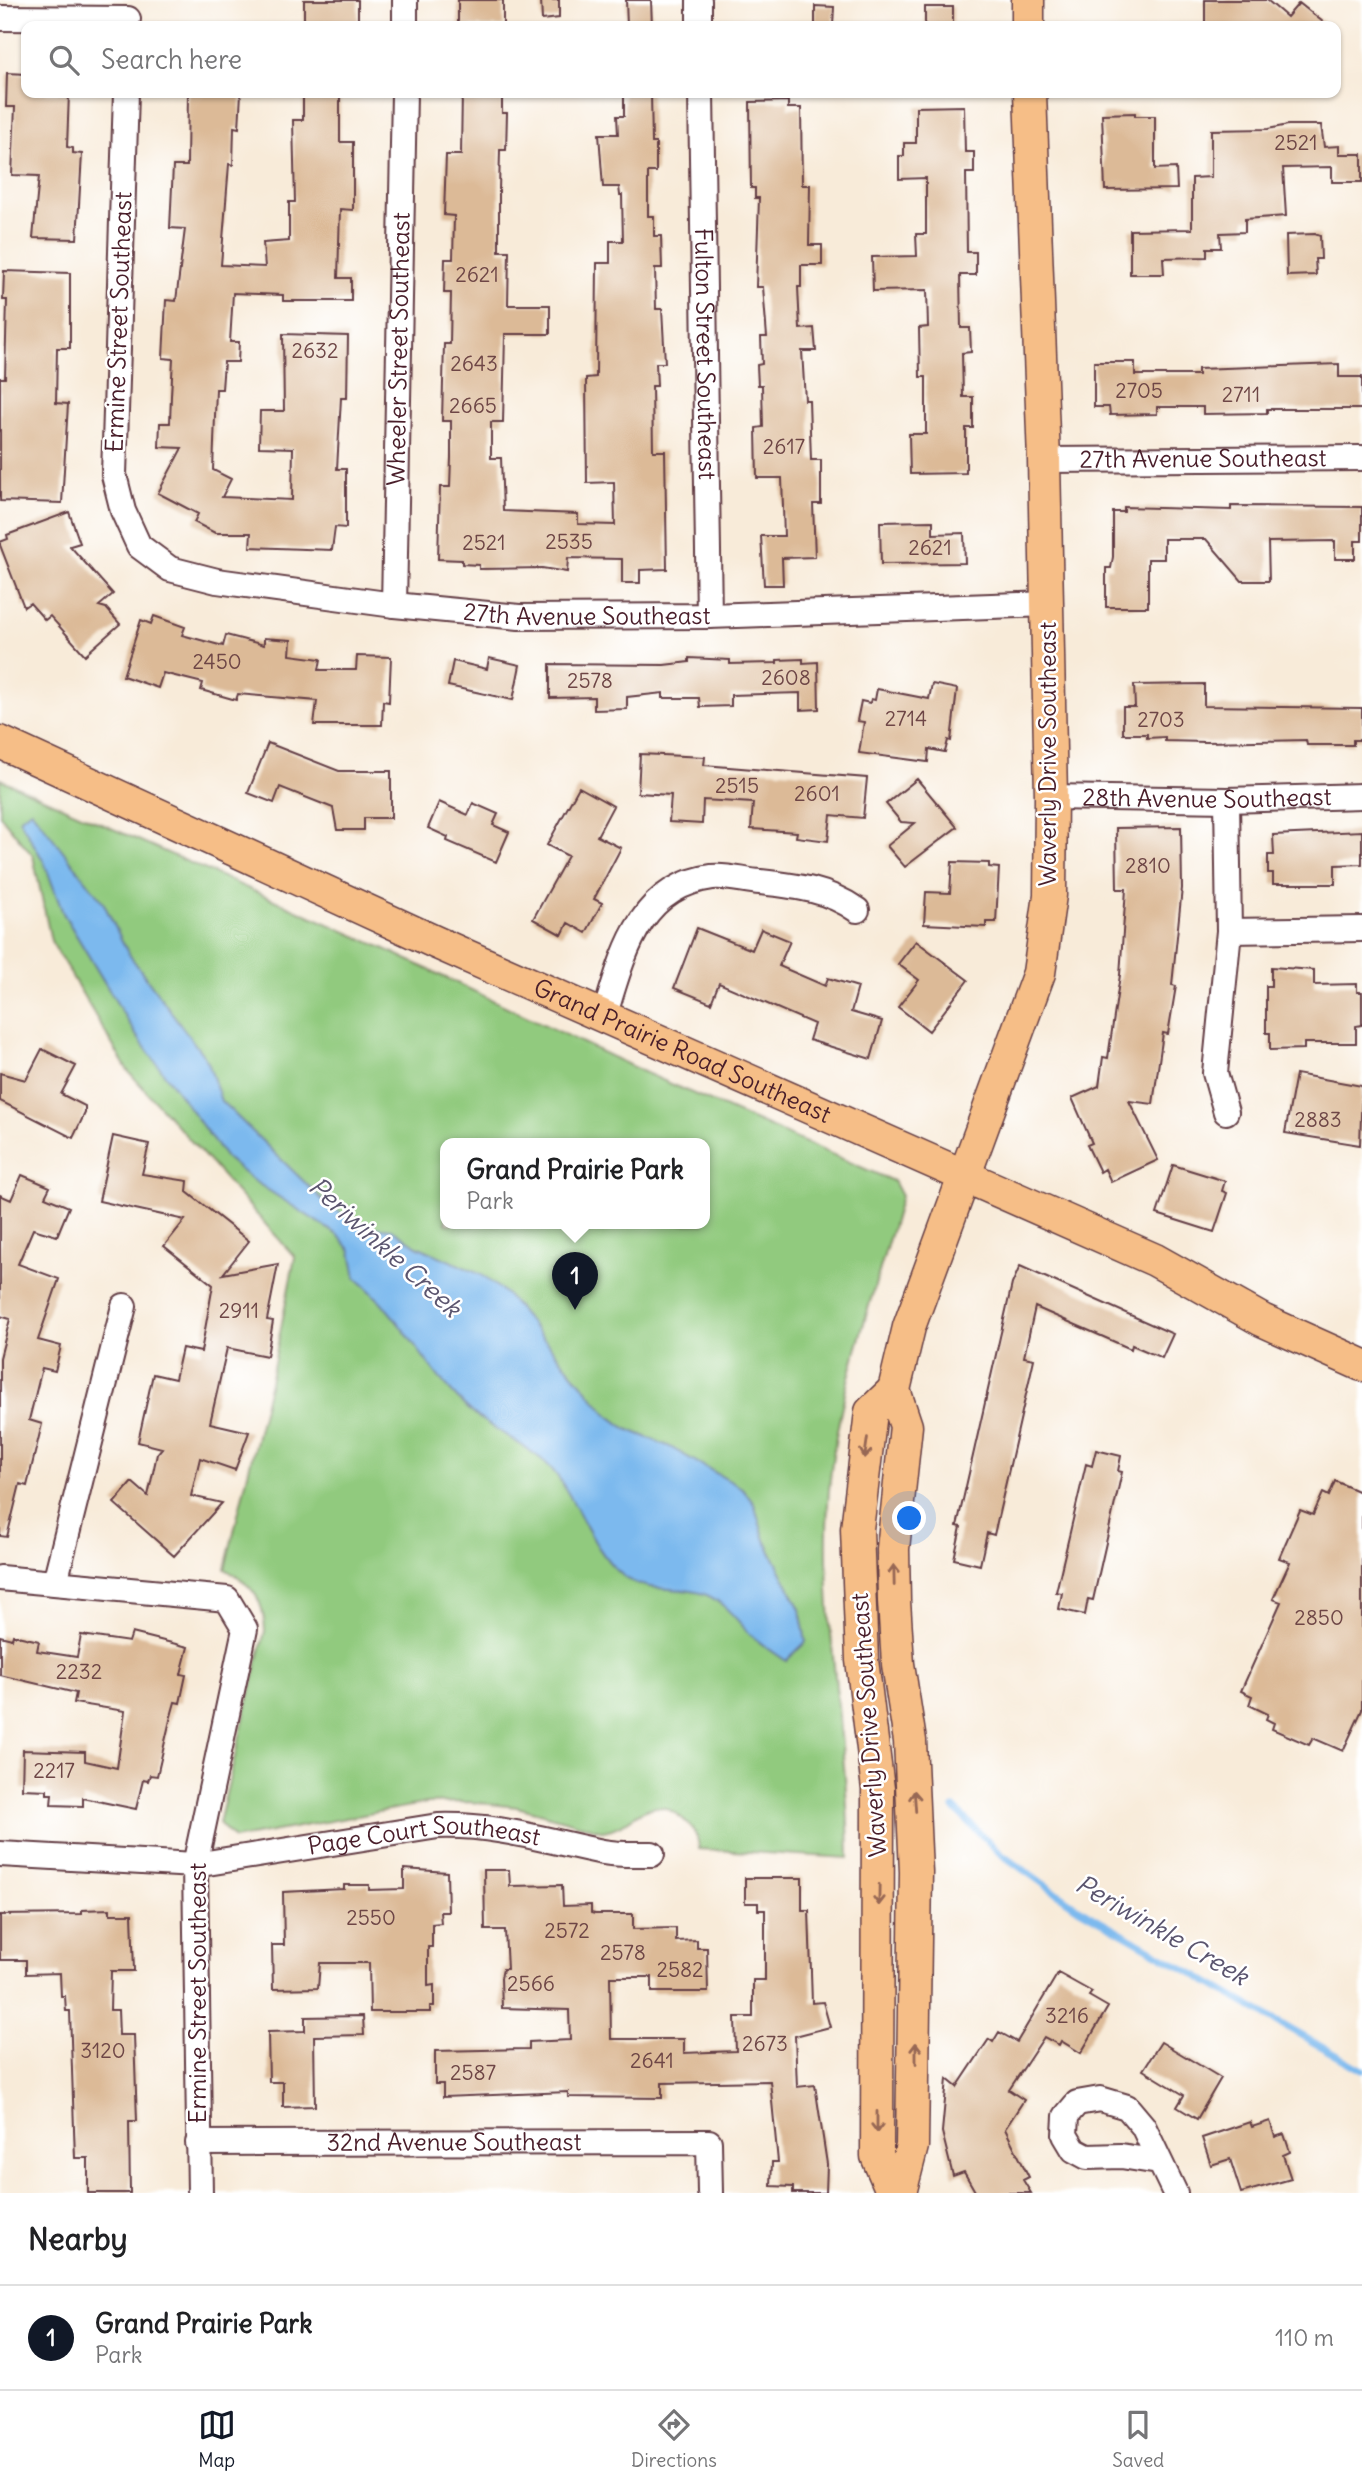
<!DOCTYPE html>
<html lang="en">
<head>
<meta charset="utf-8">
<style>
	:root { --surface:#fff; --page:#f6f6f6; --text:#202124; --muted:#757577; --line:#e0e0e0; --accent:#111827 }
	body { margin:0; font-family:Delius,sans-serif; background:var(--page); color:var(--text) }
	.you { position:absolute; left:910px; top:1519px; width:24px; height:24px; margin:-18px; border:5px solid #fff; border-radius:50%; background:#1a73e8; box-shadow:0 0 0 10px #1a73e833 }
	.badge { display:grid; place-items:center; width:46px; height:46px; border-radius:50%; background:var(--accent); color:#fff; font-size:23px; font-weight:700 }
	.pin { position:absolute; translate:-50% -58px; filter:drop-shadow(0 2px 4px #0008) }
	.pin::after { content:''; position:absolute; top:37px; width:24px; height:21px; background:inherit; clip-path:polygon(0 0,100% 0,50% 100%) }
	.popup { position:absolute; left:440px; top:1138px; width:270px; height:91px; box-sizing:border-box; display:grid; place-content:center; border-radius:14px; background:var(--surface); filter:drop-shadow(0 2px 5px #0005); font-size:23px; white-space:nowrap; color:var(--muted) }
	.popup b { font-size:26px; color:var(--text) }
	.popup::after { content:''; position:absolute; left:50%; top:100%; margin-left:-14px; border:14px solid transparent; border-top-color:var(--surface) }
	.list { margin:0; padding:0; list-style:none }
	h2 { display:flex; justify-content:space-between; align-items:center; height:91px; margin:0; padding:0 28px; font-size:30px }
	h2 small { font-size:23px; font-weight:400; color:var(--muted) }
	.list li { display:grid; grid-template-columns:46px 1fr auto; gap:21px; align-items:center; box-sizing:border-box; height:105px; padding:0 28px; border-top:2px solid var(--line) }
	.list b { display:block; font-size:26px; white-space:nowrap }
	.list p { margin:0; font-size:23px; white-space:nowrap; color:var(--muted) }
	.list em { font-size:23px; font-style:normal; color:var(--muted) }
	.icon { flex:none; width:38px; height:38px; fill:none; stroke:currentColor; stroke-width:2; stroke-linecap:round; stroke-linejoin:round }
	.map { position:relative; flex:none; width:1362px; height:2193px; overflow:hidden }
	.search { position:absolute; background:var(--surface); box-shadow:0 2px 5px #0004; left:21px; right:21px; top:21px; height:77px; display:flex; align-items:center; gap:18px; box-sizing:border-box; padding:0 24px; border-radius:14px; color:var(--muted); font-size:26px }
	.sheet { height:196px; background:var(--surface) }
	nav { display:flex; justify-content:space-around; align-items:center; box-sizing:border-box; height:98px; border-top:2px solid var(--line); background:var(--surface); font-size:19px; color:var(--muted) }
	nav a { display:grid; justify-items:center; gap:4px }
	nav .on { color:var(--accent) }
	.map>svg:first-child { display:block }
</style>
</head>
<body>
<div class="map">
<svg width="1362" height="2193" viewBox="0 0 1362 2193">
	<rect width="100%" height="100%" fill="#fff"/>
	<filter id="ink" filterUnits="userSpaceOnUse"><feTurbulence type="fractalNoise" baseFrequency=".0143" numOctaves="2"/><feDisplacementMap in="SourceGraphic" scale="14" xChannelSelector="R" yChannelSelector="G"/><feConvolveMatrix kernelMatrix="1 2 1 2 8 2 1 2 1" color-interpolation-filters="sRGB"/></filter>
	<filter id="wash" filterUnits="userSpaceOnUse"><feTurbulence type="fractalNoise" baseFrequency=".00686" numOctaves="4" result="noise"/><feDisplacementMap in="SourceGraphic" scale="28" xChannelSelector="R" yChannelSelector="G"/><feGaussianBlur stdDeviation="1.57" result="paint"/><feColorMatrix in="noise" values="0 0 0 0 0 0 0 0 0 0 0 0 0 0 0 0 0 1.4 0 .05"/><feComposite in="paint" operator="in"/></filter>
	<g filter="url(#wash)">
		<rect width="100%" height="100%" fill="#f8ebd9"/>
		<path fill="#91ca7e" stroke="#6e7454" stroke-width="2" fill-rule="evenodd" d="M0,779L383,948L646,1073L893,1181L901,1196C874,1298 834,1397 828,1504C821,1623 848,1740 849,1858L699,1849C699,1838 693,1828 684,1820C648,1787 634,1827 604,1831L517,1807L470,1802L427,1803L234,1839L219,1823L265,1631C264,1599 253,1585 225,1569L272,1373L295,1257L128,1071L51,941L33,856L0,815ZM446,1144H704V1224H446Z"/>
		<path fill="#7bb9ee" stroke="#626c8c" stroke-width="2" d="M31,810L103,902L128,953L208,1062L221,1101L325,1202L342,1214L363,1226L392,1229L417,1246L482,1275L506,1294L608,1415L627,1429L668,1446L742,1488L754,1504L765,1540L800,1609L806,1642L786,1661C775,1653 762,1645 752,1636C738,1622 724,1601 704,1594C677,1585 647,1595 622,1575C592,1550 579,1505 555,1473C540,1452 496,1432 474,1414C427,1374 404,1318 356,1278L351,1251L339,1236L251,1179L226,1158L136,1035L63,913L44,862L19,819Z"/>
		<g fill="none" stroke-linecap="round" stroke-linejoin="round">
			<path stroke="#7bb9ee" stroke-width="7" d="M954,1808L1001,1854L1078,1908L1362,2070"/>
		</g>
		<g id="blocks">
			<path fill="#dcba97" d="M304,0H358V22H344V26H304Z
				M458,0H503V26H458Z
				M541,0H559V18L542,20Z
				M626,0H651L652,26H627Z
				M1205,0H1267L1287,17L1299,3L1328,26H1205Z
				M815,6L834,7L833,26H815Z
				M925,7H953V26H925Z
				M7,73L26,74V93H69L67,147L73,148V153L82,154L77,239L33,238L39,176L12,175L15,107H6Z
				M188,93H241L239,128L234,127L233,165L229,164L221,265L265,267L263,243L289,241V202H295L293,120H303V93H340V142H353V210L340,209L338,278H351V301H283V295L233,293L230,342H239L238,362H224L222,389H216L213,470L231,479L222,497L292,500L293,448L259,447L260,411H284L283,334L348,336L347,398H341L337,469H346V528L335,527L332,550L250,547L251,533H215L194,522L198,514L158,493L182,448L159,447L160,423H170L171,396L173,359L163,358L166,300L176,301L185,229L170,228L173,166H187Z
				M462,93H502V113H507L506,150H500L499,191V251H509L508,305H550V334H505L503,422H491V458H501L503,511L578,514V524L615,525L614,482L587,483L586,378L596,377L597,263H610V241H623L622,195H620L619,187H603L599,134H618L617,116H624V93H651L652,143H656V172H648V216H654V236H661L662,268H655L656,309H662L665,363H656L657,386H652L653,451H665L667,569L640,570V583H622V559L568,558L567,572L542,568L479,569V565L462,564V560L438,559L440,487H450L451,458V421H442L444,344H450L451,293H444L445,259H453L454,216L444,215L446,155H461Z
				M788,101V108H801L802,185H810L809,245H822V265H801V287H798L800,329L814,328L816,351H802L805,400H809L811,460H821V504H813L815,557L782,558L783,585H764L761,536H784L782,478H757L756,428L763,427L762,385H758L757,365L762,364L761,337H767L763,287H756L759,198H755V188H751L750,102Z
				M964,106L965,152H974V173H966L967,252H976V275H960L961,328H970L971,352L962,353L963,397H973V428H966V473L910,474L909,434H926V377H920L919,328L928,327L927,290L873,291L872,257L917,256L916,234H926V178L899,179V156H904V143H916V107Z
				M1135,113V116H1155V169L1176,168L1177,189L1105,190L1102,114Z
				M1288,125H1321L1324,147L1339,146V154H1362V182H1332V167L1283,168L1286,216L1245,219V232L1220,233L1221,248H1207V257L1163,258L1164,274H1130V230L1192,229V178L1211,177V130L1268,129Z
				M1315,234L1320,236L1321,259H1315L1316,275L1287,276L1286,235Z
				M4,271L70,273V348H57L56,403L68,404L62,503L0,501V378H5L7,300H3Z
				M1094,362H1135V375H1198V369L1339,364V377H1362V409H1267V413L1203,414V407H1157V414L1110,415L1109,407H1094Z
				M1231,506L1362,507V541H1355V559H1335V541L1268,542L1269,581H1242L1206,539H1164V559H1148V607H1106V568H1111L1113,557V512H1124V507L1231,510Z
				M69,512L80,543L70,546L113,594L99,606L106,608L120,624L85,655L50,616L45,620L30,603L24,607L0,545V542L8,539L7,535Z
				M933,521V534L964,533L965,563L881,564L880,522Z
				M154,616L185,627L182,635L223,646L226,635L264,645V638L291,640L290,655L321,659L319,670H356L357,656L391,657L389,702L383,701L382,725H314L317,701L238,694L236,700L201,690L203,683L163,673L158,688L123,676L141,620L151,624Z
				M489,658L520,665L513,700L448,686L453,661L487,669Z
				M689,658L730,660V664L777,663V660L803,659V663L818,662L819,709L800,710V693L731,695V706L700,707L699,698H663V693L627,697V709L594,710V697L550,698V664L664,665L689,662Z
				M932,684L957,689L951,741L948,740L945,752L929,749L928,762L859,753L864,722L857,721L861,701L870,703L871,699L875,700L877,689L929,699Z
				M1204,684V706L1362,708V740H1353V745H1307L1306,740L1206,742L1165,741V737L1147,738V734H1123V707H1135L1134,685Z
				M268,743L339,771H391V818H364V830H337L333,808L280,787L274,803L248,793Z
				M640,754L705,757L704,765L867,778L863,818L831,815L828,841L796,837L797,832L751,829L753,803L703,800L702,824L669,822L671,795L638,793Z
				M917,779L957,827L905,867L887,846L915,823L901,822L886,804Z
				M579,787L613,806L597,836L621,848L594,899L602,903L586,933L568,923L562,935L533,919L568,856L547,845Z
				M439,802L468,815L473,803L498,814L493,825L509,832L496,862L447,841L448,837L428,828Z
				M1181,827L1182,888L1172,985L1176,986L1168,1034L1163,1033L1153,1104L1129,1101L1158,1160L1111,1182L1105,1169L1100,1172L1087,1145L1092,1143L1072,1098L1099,1086L1103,1057L1108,1058L1120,975L1126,889H1117L1116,828Z
				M1362,831V864L1335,865V884H1273V873H1268V855H1274L1273,835Z
				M952,862L989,863V867L999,868L996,922H986V927L924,924L926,892L950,893Z
				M697,928L752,950L761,929L790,941L779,966L825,986L828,978L858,987L851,1012L882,1021L871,1059L809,1040L814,1024L719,983L711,1003L674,988Z
				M916,941L968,980L929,1031L898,1007L919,980L898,964Z
				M1271,967L1314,970V985L1357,984V992H1362V1025L1356,1026V1043H1304V1049L1270,1050V1033H1266V986H1271Z
				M42,1049L76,1066L61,1094L85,1106V1113L73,1138L0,1101V1073L26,1080Z
				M1296,1074L1362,1086L1360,1145L1285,1133Z
				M113,1136L149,1144L142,1174L188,1181L187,1192L249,1241L223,1274L278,1264L267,1320L273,1321L267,1356L227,1348L210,1423L249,1432L235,1470L200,1458L191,1496L222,1503L174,1556L114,1503L132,1482L148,1496L157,1454L162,1448L138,1442L153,1374L175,1379L182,1348L201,1352L213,1285L164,1246L185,1220L99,1201Z
				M1173,1165L1225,1181L1222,1191L1227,1193L1214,1232L1157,1214Z
				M22,1175L50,1187L45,1197L69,1207L57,1236L33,1229L18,1264L59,1279L38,1340L61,1346L55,1371L42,1368L29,1420L42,1424L27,1486L20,1484L7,1537L0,1536V1358L10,1319L0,1316V1195L11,1200Z
				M1020,1266L1173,1334L1162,1358L1132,1345L1131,1349L1035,1307L1024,1357L1034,1359L994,1535L987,1533L980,1565L954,1559L961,1527L957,1526L1012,1284Z
				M1096,1450L1121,1456L1118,1471L1122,1472L1093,1600L1088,1599L1085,1615L1059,1609L1062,1593L1056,1592L1086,1464L1092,1466Z
				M1335,1481L1362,1493V1710L1343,1751L1313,1738L1309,1745L1272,1729L1274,1723L1266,1719L1268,1714L1249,1705L1252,1696L1241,1691L1281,1602L1273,1599L1290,1562L1279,1558L1300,1510L1313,1515L1323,1493L1329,1496Z
				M132,1633L188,1647L181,1674L186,1675L180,1703L175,1702L170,1720L157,1776L150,1775L148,1781L143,1780L136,1809L83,1798V1806L51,1805L52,1794H47V1790L22,1789L23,1750L85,1752V1761L117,1768L125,1711L74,1703L76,1693L0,1675V1636L12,1639L13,1635L39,1641L37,1651L77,1657L81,1635L129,1642Z
				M404,1869L447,1872L448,1912H440L441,1923L432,1924V1947H428V1986L434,1985V2006H430V2012H370L369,1963H320L318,1988L273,1989L272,1945H284L283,1892L344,1889V1885H369V1890L404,1889Z
				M484,1870H509L510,1886L562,1885L563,1906L591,1905V1913L595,1914H633V1929L676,1928V1941L697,1940V1948H707L708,1992H652V1977H610L611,2039H684V2053L736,2051L735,2017H753V1980H765V1910H758V1903H745V1878H802V1910H809L812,2003L823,2002L830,2027L795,2036L797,2087L815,2085L827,2164L826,2193H793V2187L771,2186L772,2162H778L770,2081L662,2083V2098L568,2097V2092L443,2097V2084H435V2051L529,2049V2042L570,2040L569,2010L502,2008L501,1978L503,1969H507L505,1930H485Z
				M110,1909V1914H132L134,1971H111L110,2010H118L119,2035H134L137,2121H129L130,2193H88V2158H75L70,2011H66L65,1996H61L60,1973L26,1974V1960H0V1915L82,1914V1910Z
				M1058,1973L1092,1992L1089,1996L1108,2007L1081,2053L1061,2041L1059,2045L1044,2037L1009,2090L1024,2100L1005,2129L1029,2177L1023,2180L1031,2193H976L964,2172L953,2176L942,2132L947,2079L957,2087L989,2039L993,2042L999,2032L1017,2042Z
				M363,2016L364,2035L314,2036L315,2106L283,2107V2082H269L268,2032L305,2031V2017Z
				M1161,2042L1221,2078L1197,2119L1177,2107L1184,2095L1143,2070Z
				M1270,2121L1275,2137L1284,2134L1290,2152L1283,2155L1291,2179L1241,2193L1230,2159L1211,2165L1202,2138L1250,2122L1252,2127Z"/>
		</g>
	</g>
	<g filter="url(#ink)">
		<use href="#blocks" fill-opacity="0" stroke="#643e45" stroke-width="2"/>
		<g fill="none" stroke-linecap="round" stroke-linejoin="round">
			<defs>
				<g id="minor">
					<path d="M699,0V26"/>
					<path d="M0,18L128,19"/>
					<path d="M405,26V0"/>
					<path id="s1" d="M126,93L114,475L123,511L139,546L170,569L217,581L394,605L519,617L709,616L1047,604"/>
					<path id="s2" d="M701,93L709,616"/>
					<path id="s3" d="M1044,460L1362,458"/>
					<path id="s4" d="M394,605L404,93"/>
					<path id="s5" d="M1051,797L1227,800L1362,796"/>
					<path d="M1229,931L1362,929"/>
					<path d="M604,1017C623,957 637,887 712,877C726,875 745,881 760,882C796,886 827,889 857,910"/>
					<path d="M1226,1112L1215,1073L1229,931L1227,800"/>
					<path d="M0,1578L227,1599L245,1629L195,1865L200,2193"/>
					<path d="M55,1582L124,1306"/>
					<path id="s6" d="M0,1854L195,1865L438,1826C497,1824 547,1841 603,1852C619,1855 636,1854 652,1854"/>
					<path id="s7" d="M198,2143L709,2142L710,2193"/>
					<path d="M1159,2162L1121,2156L1087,2157L1074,2150L1065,2135L1066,2116L1077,2103L1100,2099L1127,2107L1143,2126L1175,2193"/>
				</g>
				<g id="major">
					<path d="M1028,0V26"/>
					<path id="s8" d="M0,742L435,942L1155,1260L1262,1320L1362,1365"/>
					<path d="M893,2193L877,2156L878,1789L862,1660L857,1529L871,1412L894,1390"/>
					<path d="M900,2193L912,2146L916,1872L910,1741L898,1664L894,1601L893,1549L906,1426L894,1390L909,1327L1039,973L1050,895L1051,797L1044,460L1030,93"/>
				</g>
			</defs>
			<use href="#minor" stroke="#643e45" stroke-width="28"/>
			<use href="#major" stroke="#643e45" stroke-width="35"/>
			<use href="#minor" stroke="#fff" stroke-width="24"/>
			<use href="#major" stroke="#f6be87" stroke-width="32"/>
		</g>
		<defs><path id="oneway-shaft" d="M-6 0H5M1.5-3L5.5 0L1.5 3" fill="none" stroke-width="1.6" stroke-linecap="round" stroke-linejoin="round" transform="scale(1.75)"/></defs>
		<g stroke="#976754">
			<use href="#oneway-shaft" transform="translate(866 1448) rotate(98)"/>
			<use href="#oneway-shaft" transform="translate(894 1575) rotate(-91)"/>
			<use href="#oneway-shaft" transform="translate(915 1801) rotate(-94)"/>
			<use href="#oneway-shaft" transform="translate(879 1895) rotate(91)"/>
			<use href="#oneway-shaft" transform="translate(916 2053) rotate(-90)"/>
			<use href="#oneway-shaft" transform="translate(877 2122) rotate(90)"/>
		</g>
	</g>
	<g text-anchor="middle" stroke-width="5" stroke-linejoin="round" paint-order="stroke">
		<g font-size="21" fill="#6e4646">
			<text x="1296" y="150">2521</text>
			<text x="477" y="282">2621</text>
			<text x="315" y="358">2632</text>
			<text x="474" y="371">2643</text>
			<text x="1139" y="398">2705</text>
			<text x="1241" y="402">2711</text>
			<text x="473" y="413">2665</text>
			<text x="784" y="454">2617</text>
			<text x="569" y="549">2535</text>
			<text x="484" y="550">2521</text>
			<text x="930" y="555">2621</text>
			<text x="217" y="669">2450</text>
			<text x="786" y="685">2608</text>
			<text x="590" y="688">2578</text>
			<text x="906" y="726">2714</text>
			<text x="1161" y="727">2703</text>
			<text x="737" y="793">2515</text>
			<text x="817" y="801">2601</text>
			<text x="1148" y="873">2810</text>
			<text x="1318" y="1127">2883</text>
			<text x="239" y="1318">2911</text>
			<text x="1319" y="1625">2850</text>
			<text x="79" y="1679">2232</text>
			<text x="54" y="1778">2217</text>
			<text x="371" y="1925">2550</text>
			<text x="567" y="1938">2572</text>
			<text x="623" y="1960">2578</text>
			<text x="680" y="1977">2582</text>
			<text x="531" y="1991">2566</text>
			<text x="1067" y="2023">3216</text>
			<text x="765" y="2051">2673</text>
			<text x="103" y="2058">3120</text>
			<text x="652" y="2068">2641</text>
			<text x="473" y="2080">2587</text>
		</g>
		<g font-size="24" fill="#4a1f2b" stroke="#fff">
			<text transform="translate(119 322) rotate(-88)" y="8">Ermine Street Southeast</text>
			<text dy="8" stroke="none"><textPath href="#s4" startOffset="256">Wheeler Street Southeast</textPath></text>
			<text dy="8" stroke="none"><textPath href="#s2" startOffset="261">Fulton Street Southeast</textPath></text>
			<text dy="8" stroke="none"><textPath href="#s3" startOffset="159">27th Avenue Southeast</textPath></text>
			<text dy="8" stroke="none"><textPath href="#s1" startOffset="917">27th Avenue Southeast</textPath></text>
			<text transform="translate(1048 754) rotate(-90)" y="8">Waverly Drive Southeast</text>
			<text dy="8" stroke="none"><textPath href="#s5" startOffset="156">28th Avenue Southeast</textPath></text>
			<text dy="8" stroke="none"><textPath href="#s8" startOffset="749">Grand Prairie Road Southeast</textPath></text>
			<text transform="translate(869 1725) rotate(-94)" y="8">Waverly Drive Southeast</text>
			<text dy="8" stroke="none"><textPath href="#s6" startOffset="427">Page Court Southeast</textPath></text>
			<text transform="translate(198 1993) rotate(-90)" y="8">Ermine Street Southeast</text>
			<text dy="8" stroke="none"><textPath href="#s7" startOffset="256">32nd Avenue Southeast</textPath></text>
		</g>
		<g font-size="26" font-style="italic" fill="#5b556f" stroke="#fff">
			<text transform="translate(385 1247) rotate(42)" y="9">Periwinkle Creek</text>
			<text transform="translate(1162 1930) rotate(30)" y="9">Periwinkle Creek</text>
		</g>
	</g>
</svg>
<div class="you"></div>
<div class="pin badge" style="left:575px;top:1310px">1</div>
<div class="popup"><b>Grand Prairie Park</b>Park</div>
<div class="search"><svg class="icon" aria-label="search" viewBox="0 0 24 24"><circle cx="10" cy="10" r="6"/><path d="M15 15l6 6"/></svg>Search here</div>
</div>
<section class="sheet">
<h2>Nearby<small></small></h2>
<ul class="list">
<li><span class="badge">1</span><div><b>Grand Prairie Park</b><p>Park</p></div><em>110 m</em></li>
</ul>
</section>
<nav>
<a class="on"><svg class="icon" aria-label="map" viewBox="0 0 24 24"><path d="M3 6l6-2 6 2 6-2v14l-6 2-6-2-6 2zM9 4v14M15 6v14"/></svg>Map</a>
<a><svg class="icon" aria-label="directions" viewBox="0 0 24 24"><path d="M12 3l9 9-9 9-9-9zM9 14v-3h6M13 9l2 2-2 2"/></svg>Directions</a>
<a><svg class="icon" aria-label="saved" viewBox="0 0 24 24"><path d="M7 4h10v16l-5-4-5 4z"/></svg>Saved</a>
</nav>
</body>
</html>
